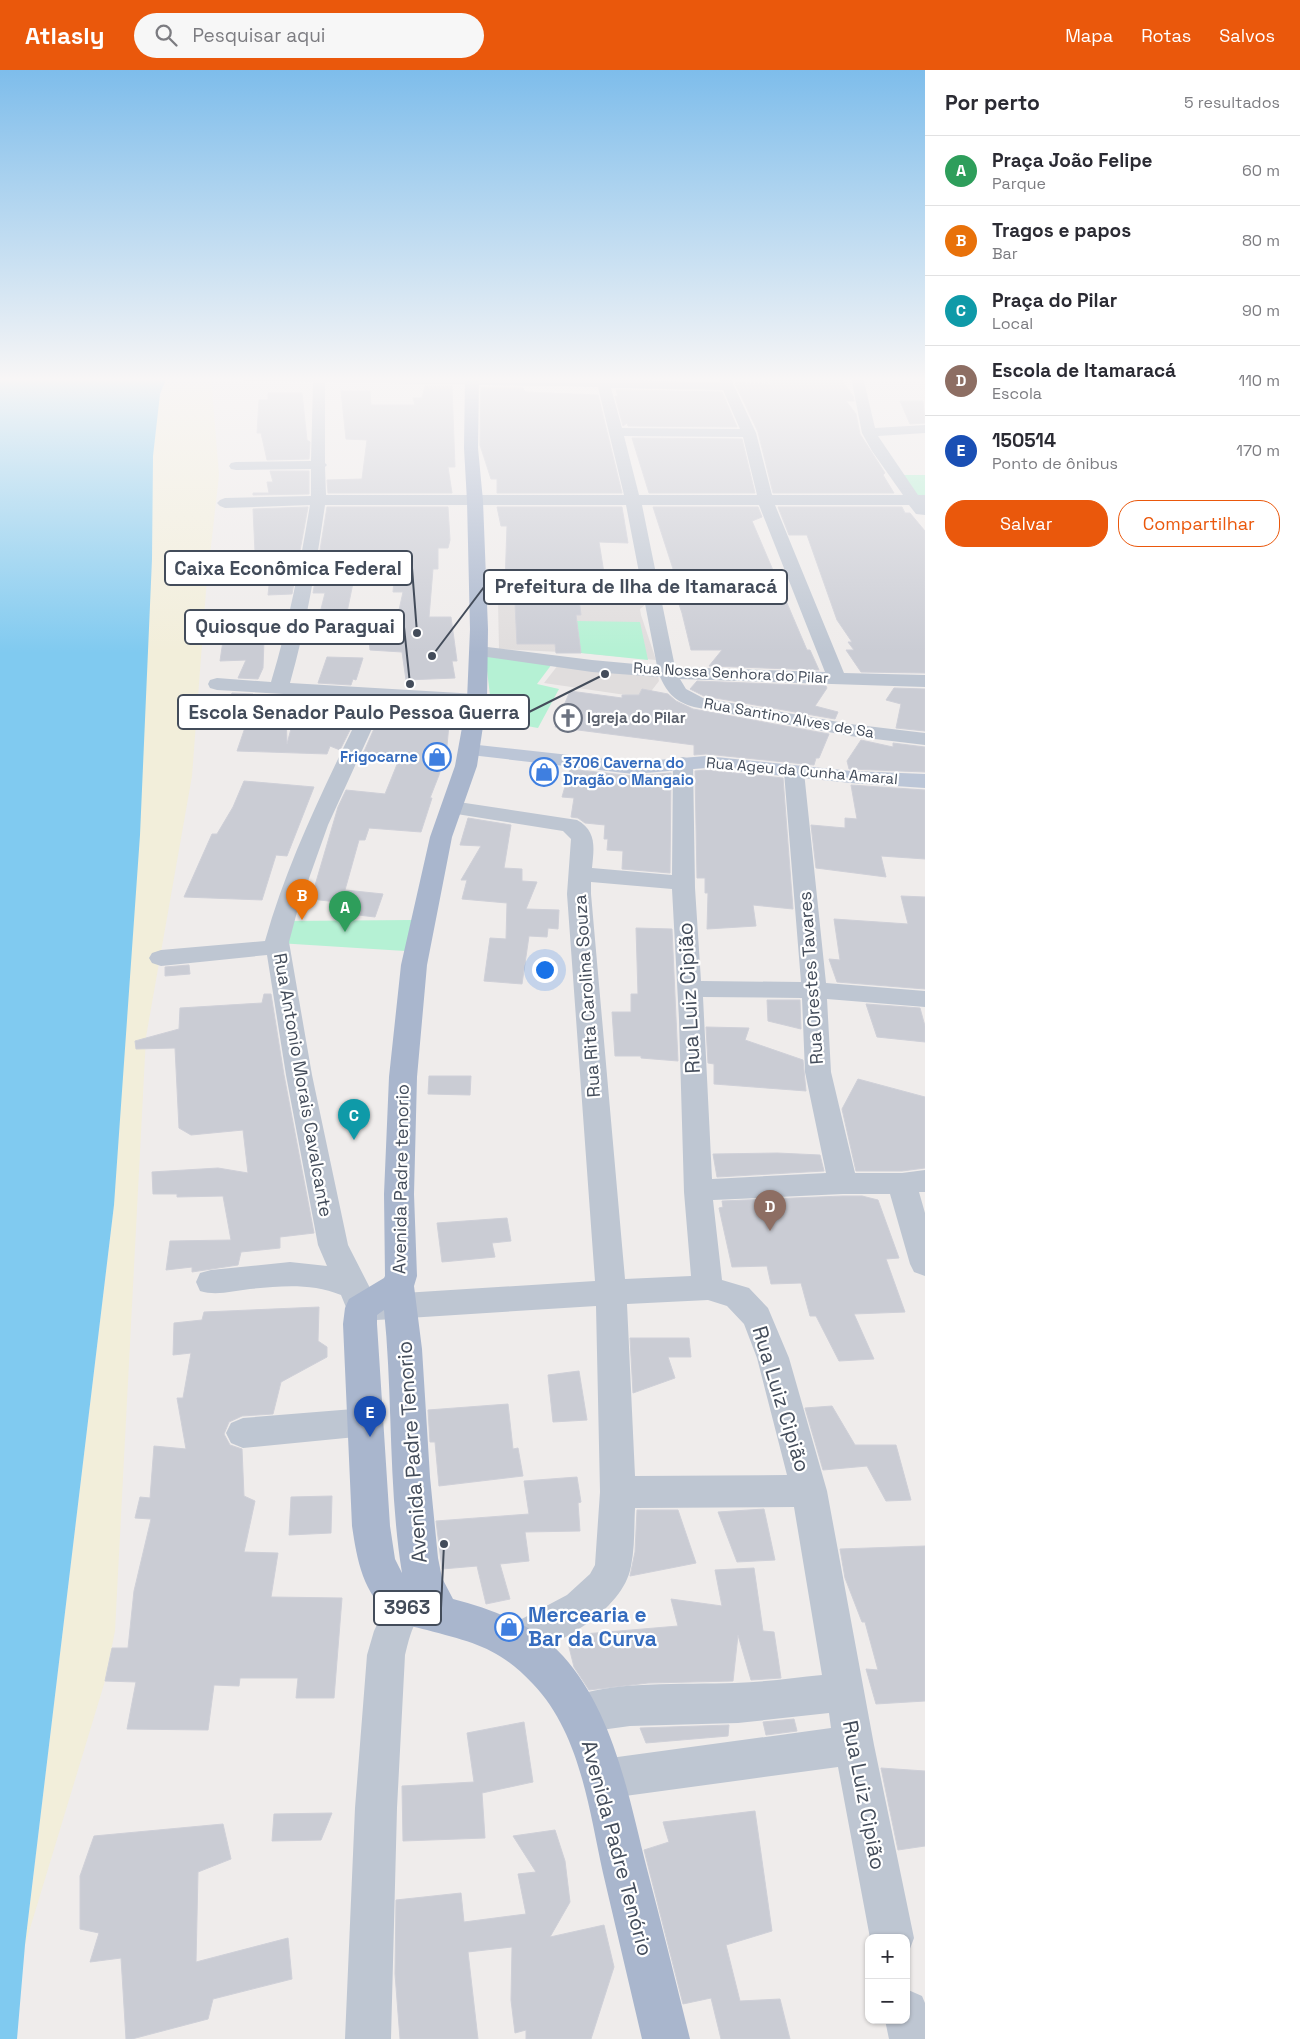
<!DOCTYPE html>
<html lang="pt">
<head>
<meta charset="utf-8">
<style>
	:root { --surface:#fff; --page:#f7f7f7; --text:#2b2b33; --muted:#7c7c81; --line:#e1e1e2; --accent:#ea580c }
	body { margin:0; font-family:"Space Grotesk",sans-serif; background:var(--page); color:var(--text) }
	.controls { position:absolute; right:15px; bottom:15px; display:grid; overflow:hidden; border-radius:10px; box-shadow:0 1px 4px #0004 }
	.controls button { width:45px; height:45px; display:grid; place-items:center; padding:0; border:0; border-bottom:1px solid var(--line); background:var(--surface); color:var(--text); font:25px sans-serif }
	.you { position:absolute; left:544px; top:899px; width:18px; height:18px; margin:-12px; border:4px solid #fff; border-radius:50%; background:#1a73e8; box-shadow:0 0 0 8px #1a73e833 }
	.badge { display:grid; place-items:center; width:32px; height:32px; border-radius:50%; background:var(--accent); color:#fff; font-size:16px; font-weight:700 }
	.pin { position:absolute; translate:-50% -41px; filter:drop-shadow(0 1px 2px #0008) }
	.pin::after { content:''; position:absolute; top:26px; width:18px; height:15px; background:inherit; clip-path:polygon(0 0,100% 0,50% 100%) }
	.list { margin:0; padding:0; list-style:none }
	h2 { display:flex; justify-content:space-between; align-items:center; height:65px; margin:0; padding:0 20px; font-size:21px }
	h2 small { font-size:16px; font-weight:400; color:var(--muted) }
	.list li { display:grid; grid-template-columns:32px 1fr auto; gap:15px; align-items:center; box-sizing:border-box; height:70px; padding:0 20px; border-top:1px solid var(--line) }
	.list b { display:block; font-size:19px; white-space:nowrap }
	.list p { margin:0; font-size:16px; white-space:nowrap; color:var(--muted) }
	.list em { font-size:16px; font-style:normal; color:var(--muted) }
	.actions { display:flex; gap:10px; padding:15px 20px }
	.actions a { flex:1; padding:11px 0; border:1px solid var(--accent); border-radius:20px; text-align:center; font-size:18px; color:var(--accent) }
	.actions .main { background:var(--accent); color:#fff }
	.icon { flex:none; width:28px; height:28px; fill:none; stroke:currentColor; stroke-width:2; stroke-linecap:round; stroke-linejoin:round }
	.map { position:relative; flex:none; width:925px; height:1969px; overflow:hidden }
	header { display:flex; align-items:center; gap:30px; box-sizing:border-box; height:70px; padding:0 25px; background:var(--accent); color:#fff }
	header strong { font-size:24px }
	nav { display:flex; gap:28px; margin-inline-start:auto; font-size:18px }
	.search { width:350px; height:45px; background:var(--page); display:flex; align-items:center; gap:12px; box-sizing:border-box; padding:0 18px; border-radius:28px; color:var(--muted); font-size:19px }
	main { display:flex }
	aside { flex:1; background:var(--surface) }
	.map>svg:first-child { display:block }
</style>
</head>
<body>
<header>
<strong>Atlasly</strong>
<div class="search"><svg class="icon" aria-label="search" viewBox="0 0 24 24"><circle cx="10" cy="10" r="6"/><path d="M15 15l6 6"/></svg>Pesquisar aqui</div>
<nav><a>Mapa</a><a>Rotas</a><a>Salvos</a></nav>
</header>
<main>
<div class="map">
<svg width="925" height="1969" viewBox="0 0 925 1969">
	<rect width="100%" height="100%" fill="#efeceb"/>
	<path fill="#e0dddd" d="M515,529L645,535L640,539L641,545L656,590L581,583L499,579L498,531Z
		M562,590L656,597L659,611L646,628L544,613Z"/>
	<path fill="#b5f1d4" d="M899,405H925V428H918Z
		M577,551L640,552L648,590L581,583Z
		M485,584L555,590L537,614L559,619L538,658L493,650Z
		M412,850L405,881L278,873L284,851Z"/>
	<path fill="#f2eeda" d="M167,307H211L219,405L206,521L192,706L146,967L115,1561L105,1611L25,1875L114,1135L152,489C153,437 147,353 167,307Z"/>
	<path fill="#80caf0" d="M0,307H167L160,324L153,386L152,489L140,765L114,1135L25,1875L17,1969H0Z"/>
	<path fill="#caccd4" stroke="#cfd0d8" d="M768,307L841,308L853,326L854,331H846L856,344L860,364L885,403L883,405L894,423H773L758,362L735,313L771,314Z
		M425,316H452L455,397H448L452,423H328L327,410L362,409L367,370L346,369L341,321H370L371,335H415L413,328H422Z
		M481,317L523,318L525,322L598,325L622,423H497V409H491L480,375Z
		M616,320L722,322L737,357L628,356L627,353L623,356L615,326H618Z
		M268,323H302L307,370L310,372L309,389L267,390L261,363H257L259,330H268Z
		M900,331H923L925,353L910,354Z
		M632,368L742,369L755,423H649Z
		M270,401H309V424L253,425V423H269L267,412H273Z
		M308,437L292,524L268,525L271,497H262L263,487L255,482L253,439Z
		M327,437H448L450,470L448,478H438V499H433L429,547H451L457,591H452L455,608L406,610L402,582L370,580L368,559L395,558L403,522H393L394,510L354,508L345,552L318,551L325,523H313Z
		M497,437H622L628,473L599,472L604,503H576L581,545H576L581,583H556L555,574H517L514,513H505L507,456H501Z
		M653,437H758L762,447L752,451L807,580H810L819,600L709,596L722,580H691L682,543L668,502H674Z
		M778,437H902L905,443H910L925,461V603L861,602L846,580H854L848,572H852L837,550L807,465H789Z
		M265,541L263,598L258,609L238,608L246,590L220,591L224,564H234L235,542Z
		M327,587L363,588L356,610L353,609L351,615L318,613Z
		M697,611L826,616L827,618L815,636L838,642L835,649L704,626L690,619Z
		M894,618L925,619V661L896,658L901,634L886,630Z
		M642,619L668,624L676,631L693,639L829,664L819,688H816L814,695L706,684L694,685V675L555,657L570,621L622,628V625H639Z
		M232,623L253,624L250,632H228Z
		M313,628L345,630L336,651L354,652L340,680L330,676L327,684L237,681L251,640L286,642L287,674L298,632L311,633Z
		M377,652L449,654L447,676L439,705L430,728H432L421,762L369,758L365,770H359L345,820L383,824L375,847L333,842L337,832L311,829L338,737L346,720L385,724L400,687L362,686Z
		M861,670L893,677V673L925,677V702L849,699L847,691Z
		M570,699L633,706L671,703L670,803L622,799L623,781L607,780L608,769H604L605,755L585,753L578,748L571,747L574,728L562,727Z
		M706,700L783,708L793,839L753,835L756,856L707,859L708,823H705V808H697L695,701Z
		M244,711L314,717L287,786L276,785L262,830L184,827L212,764H217L233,737Z
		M851,715L925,720V789L881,786L886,807L816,798L811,755L845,758V748L857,749Z
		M468,748L511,755L504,798L522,799V811L537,812L526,839L559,840L558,859L548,858L547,867L529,866L522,914L484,911L490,868L506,869L507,833L462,829L467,810H461L481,776L460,775Z
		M901,826L925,827V919L837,912L829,889L840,890L834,849L908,854Z
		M636,858L672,859L678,991L641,988V986H615L612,942H631V924H638Z
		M189,895L190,904L165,906V897Z
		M264,924H271L284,1005L314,1163L280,1167V1178L241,1182L238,1195L192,1202V1197L166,1200L170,1171L231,1170L223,1126L177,1127V1124H153L152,1102L218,1098L248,1103L243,1060L191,1065L179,1058L175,978L136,979L135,971L179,959L180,938L262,933Z
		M767,930H800L801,959L768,951Z
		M866,934L920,938L925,956V972L877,967Z
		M706,957L749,958L745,970L803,990L806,1021L714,1014V994L708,993Z
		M429,1006H471L470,1025L428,1024Z
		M858,1009L925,1027V1098L902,1101H856L842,1039Z
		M777,1083L820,1085L824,1101L717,1107L713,1084Z
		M843,1126H862L878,1130L899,1188L886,1189L905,1242L854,1244L874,1289L839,1291L816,1246H810L801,1213L771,1214L767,1196L732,1197L719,1138L723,1137L722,1131Z
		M507,1148L511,1171L492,1173L495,1187L442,1192L437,1153Z
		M319,1237L318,1271L327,1277V1287L281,1312L273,1344L242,1346L229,1352L224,1364L230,1375L242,1379L244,1426L255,1431L244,1482L278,1483L271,1527L342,1528L334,1628H296L298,1608H240L239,1616L214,1615L208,1660L127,1659L136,1612L105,1611L112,1578H128L134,1521L151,1449L135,1448L140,1427L150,1428L154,1376L186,1379L177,1328H183L191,1283L173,1285L174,1253L202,1250L204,1242Z
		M630,1268H689L691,1287H668L675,1308L633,1323Z
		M579,1301L587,1350L553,1352L548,1305Z
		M508,1334L513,1379L518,1378L523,1406L439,1416L435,1372H430L428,1340Z
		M832,1336L855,1375H896L911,1430L886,1431L867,1396L823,1400L805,1338Z
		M577,1407L581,1432L578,1433L580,1461L525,1462L529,1491L500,1494L510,1529L486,1534L477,1496L442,1499L436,1451L529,1444L524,1411Z
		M332,1426L331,1463L289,1465L291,1427Z
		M764,1439L775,1490L737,1492L718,1442Z
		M637,1440H678L696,1493L630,1506L635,1482Z
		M925,1476V1631L876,1634L866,1599L878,1600L865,1552H862L845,1508L840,1479Z
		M754,1498L763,1561L774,1562L781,1608L751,1610L738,1565L733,1611L648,1613L589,1620L574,1597L567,1569L572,1565L678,1556L671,1529L722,1536L715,1500Z
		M794,1649L797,1661L766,1665L763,1652Z
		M524,1652L533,1712L482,1723L485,1768L403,1771L402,1716L474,1712L467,1663Z
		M729,1655L728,1666L646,1673L640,1658Z
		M881,1698L925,1701V1776L898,1780Z
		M755,1741L772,1861L726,1875L740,1931L780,1929L790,1969H721L711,1928L683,1934L644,1780L669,1772L663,1752Z
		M332,1743L321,1770L272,1771L274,1744Z
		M223,1754L231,1789L198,1802L196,1892L288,1868L292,1909L213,1929L208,1949L132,1969H126L121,1888L90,1892L99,1863L80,1859V1806L94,1766Z
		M555,1760L565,1791L570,1832L550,1867L604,1855L614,1897L591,1969H526V1960L515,1963L511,1930L512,1877L468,1882L478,1969H400L395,1904L396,1830L461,1823L464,1852L526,1844L518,1804L536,1802L513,1766Z"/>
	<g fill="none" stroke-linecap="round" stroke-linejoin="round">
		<path fill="#bec6d2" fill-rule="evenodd" d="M239,307H458L596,310V307H608L609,310L720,312L718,307H730L756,363L772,425H903L872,381L862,363L851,307H863L875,358L925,355V363L878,366L918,425H925V445L916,444L909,435H775L844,603L925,605V617L680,609L686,619L703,628L850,654L925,663V675L850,666L694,637C676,632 668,624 660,607L592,602L473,585L470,581L473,577L479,576L592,590L657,596L626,435H325C316,496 307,553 290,613L477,624L484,626L487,630L484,634L477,636L385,630L328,755L297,842L289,872L312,1005L348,1175L370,1218L372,1225L595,1211L567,824L571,769L563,761L444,742L441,737L444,732L452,731L577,750C597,761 594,778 592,798L672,805L673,693L676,689L683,687L690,689L693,693L695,818L701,911L801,912L784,702L787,698L794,696L801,698L804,702L826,913L925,921V937L827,929L831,1002L855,1103H902L925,1100V1122H919L925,1143V1206L914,1202L910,1194L890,1124H843L713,1130L722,1210L749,1218L768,1238L789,1288L827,1421L874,1675L914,1868L908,1884L906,1868H870L838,1697L603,1729L589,1723L583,1709L589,1695L603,1689L831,1658L829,1643L738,1653L630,1656L579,1663L565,1657L559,1643L565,1629C612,1610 684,1615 735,1613C764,1612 793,1608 822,1605L794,1437L635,1438C634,1456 635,1477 631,1496C623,1542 556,1575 516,1590L503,1585L497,1572L503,1559L567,1525L590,1504L595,1495L600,1422L596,1236L361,1251L350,1247L341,1225C311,1213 281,1216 250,1219C233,1221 216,1226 200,1221L196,1212L200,1203L211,1200L290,1192L327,1196L318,1175L286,1005L267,885L161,896L152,893L149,888L152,883L161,880L265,871C289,786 329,708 367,629L217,620L210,618L208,614L210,610L217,608L271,612C289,553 300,495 310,435L225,438L220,436L217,433L220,430L225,428L311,426V399L236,400L231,399L229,396L231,393L236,392L311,391L313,312L245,311ZM325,312L598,317L624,425H326L325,397L327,395L325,393ZM611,318L723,320L740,359L622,358ZM624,366L743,367L757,425H639ZM642,435H759L825,602L675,597ZM591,812L672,819L679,949L684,1122L691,1206L625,1209L591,824ZM703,927L802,928L805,1002L826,1103L712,1109ZM708,1230L727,1236L744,1254L757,1288L787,1405L635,1406L627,1234Z
			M366,1338L378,1342L383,1352L378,1362L366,1366L243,1378L231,1373L226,1363L231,1353L243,1348Z
			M422,1508L435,1514L441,1526C432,1545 429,1537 419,1548C411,1557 408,1574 405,1585L397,1738L391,1969H345L355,1738L367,1585L374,1561L393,1522Z
			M906,1919L922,1926L925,1933V1969H889L885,1950H906Z"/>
		<path fill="#bcc6d7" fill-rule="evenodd" d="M469,674L633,692L706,686L851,701L925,704V718L851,713L706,698L633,704L462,684L458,680L462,676Z"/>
		<path fill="#a9b6cd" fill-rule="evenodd" d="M465,307H479L478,378L483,431L488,559L487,630L477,696L452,767L427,895L417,1007L414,1124L417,1206L414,1216L422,1279L430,1407L438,1488L442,1508L453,1529C494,1540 534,1554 563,1586C614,1643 629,1728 647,1799C662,1856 676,1912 690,1969H642C629,1914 616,1858 603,1803C589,1739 580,1663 533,1614C500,1578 472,1572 427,1560C416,1557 400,1555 392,1547C363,1524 357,1490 352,1456L343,1254L345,1238L349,1229L384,1208L385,1206L384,1124L389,1007L401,895L430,767L455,696L467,630L470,559L467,431L464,378ZM384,1240C393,1327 388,1416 402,1503L395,1489L390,1456L377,1254V1245Z"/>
	</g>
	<linearGradient id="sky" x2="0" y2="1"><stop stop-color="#7ebdeb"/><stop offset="0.53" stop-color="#f8f6f6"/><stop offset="1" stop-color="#f8f6f6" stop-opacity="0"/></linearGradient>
	<rect width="925" height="583" fill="url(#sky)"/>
	<defs>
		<symbol id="church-ring" viewBox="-11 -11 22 22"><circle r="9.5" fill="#fff" stroke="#6b7280" stroke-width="1.5"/><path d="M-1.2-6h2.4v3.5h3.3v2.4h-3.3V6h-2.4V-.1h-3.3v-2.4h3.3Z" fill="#6b7280"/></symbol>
		<symbol id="shop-ring" viewBox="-11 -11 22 22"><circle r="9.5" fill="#fff" stroke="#3f7fe0" stroke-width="1.5"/><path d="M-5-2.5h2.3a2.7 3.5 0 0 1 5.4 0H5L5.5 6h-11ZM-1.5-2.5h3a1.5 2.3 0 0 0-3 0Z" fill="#3f7fe0"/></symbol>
	</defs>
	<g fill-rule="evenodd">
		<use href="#church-ring" x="552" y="632" width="32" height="32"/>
		<use href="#shop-ring" x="421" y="671" width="32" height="32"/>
		<use href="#shop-ring" x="528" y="686" width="32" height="32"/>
		<use href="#shop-ring" x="493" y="1541" width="32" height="32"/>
	</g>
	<g text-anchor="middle" stroke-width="4.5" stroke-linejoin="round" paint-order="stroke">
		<g font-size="15" fill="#434c5a" stroke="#fff">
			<text transform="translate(731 603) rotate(3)" y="5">Rua Nossa Senhora do Pilar</text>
			<text transform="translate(789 648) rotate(10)" y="5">Rua Santino Alves de Sa</text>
			<text transform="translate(802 701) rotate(5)" y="5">Rua Ageu da Cunha Amaral</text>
		</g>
		<g font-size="15" font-weight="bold" fill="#5b616d" stroke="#fff" text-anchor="start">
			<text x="587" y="653">Igreja do Pilar</text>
		</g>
		<g font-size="15" font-weight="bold" fill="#366cbe" stroke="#fff" text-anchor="end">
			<text x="418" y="692">Frigocarne</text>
			<text x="563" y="698" text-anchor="start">3706 Caverna do<tspan x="563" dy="17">Dragão o Mangaio</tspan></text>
		</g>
		<g font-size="18" fill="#434c5a" stroke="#fff">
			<text transform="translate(811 908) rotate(-94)" y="6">Rua Orestes Tavares</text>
			<text transform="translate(587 926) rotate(-94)" y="6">Rua Rita Carolina Souza</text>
			<text transform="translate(303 1015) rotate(80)" y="6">Rua Antonio Morais Cavalcante</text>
			<text transform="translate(401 1109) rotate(-89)" y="6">Avenida Padre tenorio</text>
		</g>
		<g font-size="21" fill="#434c5a" stroke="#fff">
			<text transform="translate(689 928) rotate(-93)" y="7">Rua Luiz Cipião</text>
			<text transform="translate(781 1329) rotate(73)" y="7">Rua Luiz Cipião</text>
			<text transform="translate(412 1382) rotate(-94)" y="7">Avenida Padre Tenorio</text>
			<text transform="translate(864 1725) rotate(79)" y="7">Rua Luiz Cipião</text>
			<text transform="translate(617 1778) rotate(75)" y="7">Avenida Padre Tenório</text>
		</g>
		<g font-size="21" font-weight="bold" fill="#366cbe" stroke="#fff" text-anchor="start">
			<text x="528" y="1552">Mercearia e<tspan x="528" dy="24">Bar da Curva</tspan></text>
		</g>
	</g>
	<path fill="none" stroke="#434c5a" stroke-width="2" d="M417 563L412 498M432 586L484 517M410 614L404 557M605 604L529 642M444 1474L441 1538"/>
	<g fill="#434c5a" stroke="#fff" stroke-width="2">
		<circle cx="417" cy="563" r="5"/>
		<circle cx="432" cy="586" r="5"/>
		<circle cx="410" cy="614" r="5"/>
		<circle cx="605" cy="604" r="5"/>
		<circle cx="444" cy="1474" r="5"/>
	</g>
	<g fill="#fff" stroke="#434c5a" stroke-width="2">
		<rect x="165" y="481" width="247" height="34" rx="5"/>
		<rect x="484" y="500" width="303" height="34" rx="5"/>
		<rect x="185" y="540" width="219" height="34" rx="5"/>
		<rect x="178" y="625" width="351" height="34" rx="5"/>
		<rect x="374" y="1521" width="67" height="34" rx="5"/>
	</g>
	<g font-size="19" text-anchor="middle" font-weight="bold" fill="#434c5a">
		<text x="288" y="505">Caixa Econômica Federal</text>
		<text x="636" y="523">Prefeitura de Ilha de Itamaracá</text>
		<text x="295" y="563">Quiosque do Paraguai</text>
		<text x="354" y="649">Escola Senador Paulo Pessoa Guerra</text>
		<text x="407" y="1544">3963</text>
	</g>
</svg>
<div class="controls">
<button>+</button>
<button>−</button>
</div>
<div class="you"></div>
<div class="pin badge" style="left:345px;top:862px;background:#2e9e5b">A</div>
<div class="pin badge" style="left:302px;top:850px;background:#e8710a">B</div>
<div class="pin badge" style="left:354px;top:1070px;background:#0f9aa8">C</div>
<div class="pin badge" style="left:770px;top:1161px;background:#8d6e63">D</div>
<div class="pin badge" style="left:370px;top:1367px;background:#1a4fb4">E</div>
</div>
<aside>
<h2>Por perto<small>5 resultados</small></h2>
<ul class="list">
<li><span class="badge" style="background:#2e9e5b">A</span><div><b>Praça João Felipe</b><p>Parque</p></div><em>60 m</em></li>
<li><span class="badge" style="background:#e8710a">B</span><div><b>Tragos e papos</b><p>Bar</p></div><em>80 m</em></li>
<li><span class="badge" style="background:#0f9aa8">C</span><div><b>Praça do Pilar</b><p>Local</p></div><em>90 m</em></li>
<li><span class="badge" style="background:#8d6e63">D</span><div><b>Escola de Itamaracá</b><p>Escola</p></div><em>110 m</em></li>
<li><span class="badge" style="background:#1a4fb4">E</span><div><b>150514</b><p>Ponto de ônibus</p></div><em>170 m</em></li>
</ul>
<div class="actions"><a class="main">Salvar</a><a>Compartilhar</a></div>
</aside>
</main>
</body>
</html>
